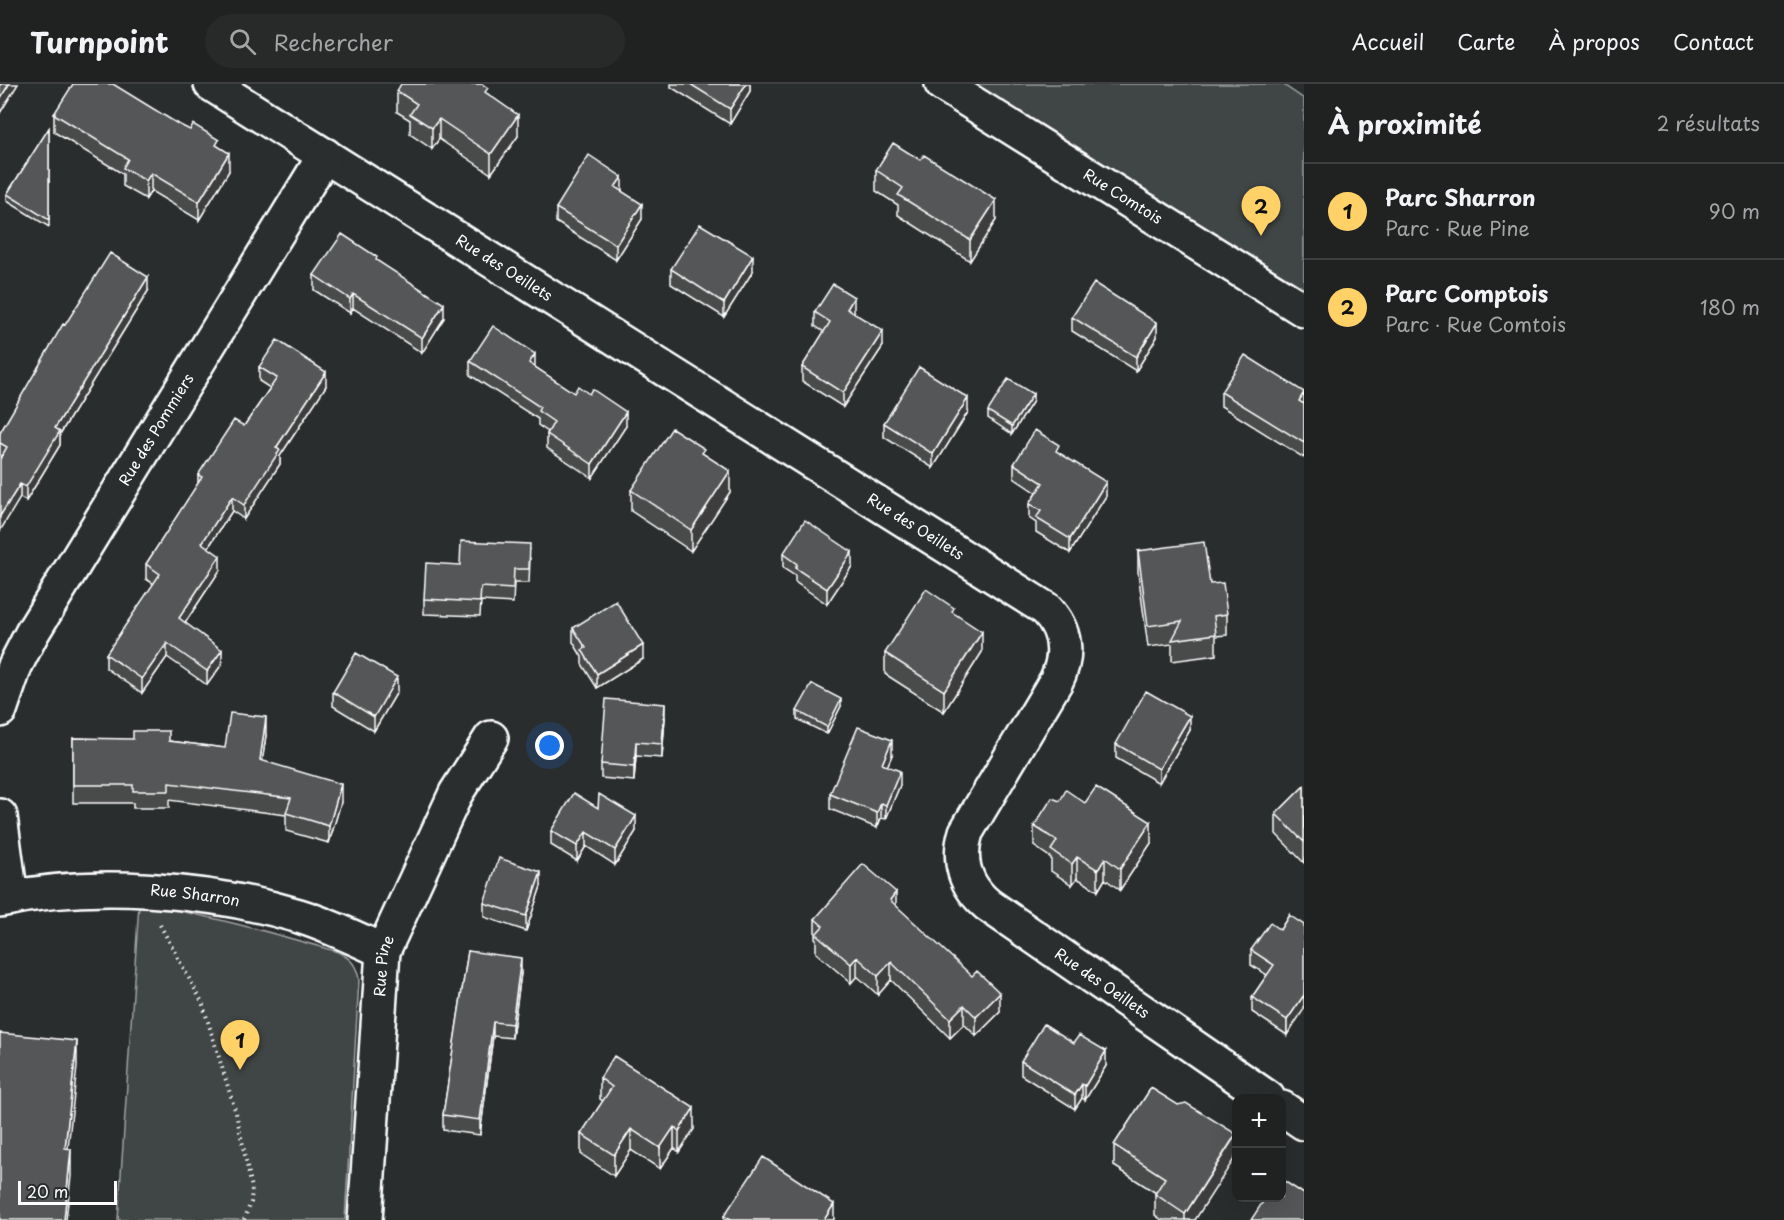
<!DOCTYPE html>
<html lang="fr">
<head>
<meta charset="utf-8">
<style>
	:root { --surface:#202222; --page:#282a2a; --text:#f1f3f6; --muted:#a2a4a5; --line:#3d3f40; --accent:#ffd166 }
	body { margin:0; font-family:"Playpen Sans",sans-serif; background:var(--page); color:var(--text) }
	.controls { position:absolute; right:18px; bottom:18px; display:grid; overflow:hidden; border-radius:12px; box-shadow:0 6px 24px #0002 }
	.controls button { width:54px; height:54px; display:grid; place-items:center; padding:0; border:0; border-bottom:2px solid var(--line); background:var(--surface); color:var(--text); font:30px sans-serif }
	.scale { position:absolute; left:18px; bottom:15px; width:99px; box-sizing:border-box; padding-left:6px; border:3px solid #fff; border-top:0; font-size:16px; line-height:21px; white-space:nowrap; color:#fff; -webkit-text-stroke:4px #2a2d2e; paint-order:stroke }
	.you { position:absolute; left:550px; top:662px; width:21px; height:21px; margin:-15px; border:4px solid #fff; border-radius:50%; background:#1a73e8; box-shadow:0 0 0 9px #1a73e833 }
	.badge { display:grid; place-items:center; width:39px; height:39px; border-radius:50%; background:var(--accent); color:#111; font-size:20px; font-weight:700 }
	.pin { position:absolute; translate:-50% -50px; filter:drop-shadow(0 2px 3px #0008) }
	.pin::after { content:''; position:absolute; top:32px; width:21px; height:18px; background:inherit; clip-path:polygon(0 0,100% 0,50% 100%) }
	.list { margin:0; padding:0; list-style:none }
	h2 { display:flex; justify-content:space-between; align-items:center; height:78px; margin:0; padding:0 24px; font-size:26px }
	h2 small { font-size:20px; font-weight:400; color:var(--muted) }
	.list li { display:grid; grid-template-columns:39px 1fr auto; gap:18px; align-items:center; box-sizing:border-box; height:96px; padding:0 24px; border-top:2px solid var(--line) }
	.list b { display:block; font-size:22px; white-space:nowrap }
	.list p { margin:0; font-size:20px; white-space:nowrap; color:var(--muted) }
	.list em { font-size:20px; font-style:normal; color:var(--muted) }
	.icon { flex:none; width:33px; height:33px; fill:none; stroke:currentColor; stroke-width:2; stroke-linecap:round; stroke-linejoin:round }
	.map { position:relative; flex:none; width:1304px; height:1136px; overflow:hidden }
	header { display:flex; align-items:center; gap:36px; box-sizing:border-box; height:84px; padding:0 30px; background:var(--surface); border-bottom:2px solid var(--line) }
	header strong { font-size:28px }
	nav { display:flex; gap:33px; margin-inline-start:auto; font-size:21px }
	.search { width:420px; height:54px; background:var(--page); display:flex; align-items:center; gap:15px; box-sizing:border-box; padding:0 21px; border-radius:33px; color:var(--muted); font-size:22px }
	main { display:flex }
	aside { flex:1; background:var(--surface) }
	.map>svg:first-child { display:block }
</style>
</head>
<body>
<header>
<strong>Turnpoint</strong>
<div class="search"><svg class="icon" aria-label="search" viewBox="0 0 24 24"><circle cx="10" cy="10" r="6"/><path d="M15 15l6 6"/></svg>Rechercher</div>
<nav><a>Accueil</a><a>Carte</a><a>À propos</a><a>Contact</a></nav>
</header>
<main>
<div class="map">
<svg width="1304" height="1136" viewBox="0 0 1304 1136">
	<rect width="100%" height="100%" fill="#2a2d2e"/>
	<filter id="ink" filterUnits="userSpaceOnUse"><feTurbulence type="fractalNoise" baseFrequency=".0167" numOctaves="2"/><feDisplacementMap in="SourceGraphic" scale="12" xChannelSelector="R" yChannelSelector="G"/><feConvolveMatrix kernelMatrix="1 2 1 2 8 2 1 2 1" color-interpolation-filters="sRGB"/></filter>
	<g filter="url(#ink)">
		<path fill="#414445" stroke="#a0a2a2" stroke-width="1.5" d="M975,0H1282L1304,15V207Z
			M139,820C207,830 272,849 338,868C351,875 356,880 359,895L345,1136H118Z"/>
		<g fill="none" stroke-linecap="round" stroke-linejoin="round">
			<defs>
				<g id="minor">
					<path id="s1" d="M211,0L1046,525C1066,546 1069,571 1056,597L966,748C957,777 965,802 988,821L1268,1014"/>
					<path id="s2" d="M942,0L1304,226"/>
					<path id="s3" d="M0,626L15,582L32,549L325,71"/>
					<path d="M0,732L11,814"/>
					<path id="s4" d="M0,816C92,796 209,805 299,832C328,841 355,854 383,867"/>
					<path d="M1282,1024L1304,1039"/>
					<path id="s5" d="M365,1136L383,867L456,709L491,654"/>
				</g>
			</defs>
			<use href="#minor" stroke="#fff" stroke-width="38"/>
			<path stroke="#fff" stroke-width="4" stroke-dasharray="1.5 4.5" stroke-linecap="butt" d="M160,841L202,918L236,1029L252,1104L251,1118L244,1136"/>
			<use href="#minor" stroke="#2a2d2e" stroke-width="33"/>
		</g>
		<path fill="#494b4c" stroke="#fff" stroke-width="1.5" d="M671,0H750V7L730,40L671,3Z
			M397,7L488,10L518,52L491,90L439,55L432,65L410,50V36L397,28Z
			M54,30L178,40L219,63L229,87L199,136L151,107L146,115L123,102V90L54,48Z
			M49,44V143L7,117V110Z
			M876,86L996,136L970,177L898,131V121L876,107Z
			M622,107V108L642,135L616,176L556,138V124Z
			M377,177L444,234L422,269L353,224L350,229L314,206V191Z
			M671,185L753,187L724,233L671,200Z
			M148,207L60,350V361L26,417L20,414L0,373V349L65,241Z
			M815,228H854L853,229L883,262L843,323L802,297V283L824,248L815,242Z
			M1072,233L1157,253L1136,287L1072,247Z
			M470,277L535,283L574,309L626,342L592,394L547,364V350L548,348L538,341V335L470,291Z
			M259,283L326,302L280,372V380L244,435L232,427L208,464L220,486L185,539L222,580L207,601L167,573L142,609L106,584V570L154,500L146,495V480L198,400V391L244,342L270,304L259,297Z
			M1221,308H1304V374L1221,322Z
			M1033,317L1012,350L988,334V327Z
			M968,328L933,384L884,353V339Z
			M1059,369L1106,412L1070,469L1036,448V439L1029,434V420L1036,409L1014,394V380Z
			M705,371L730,408L691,467L631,427V406Z
			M1138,467L1210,500L1227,530V551L1216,552V571L1172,577V560L1148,563L1138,488Z
			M783,470L852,482L827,520L795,498V492L783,484Z
			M530,474L529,499H514L513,519L481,517L480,532L424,530V515L460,481Z
			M954,530L982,568L944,628L885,590V569Z
			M573,544L643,575L597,604L582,580V573L573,558Z
			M333,608H397L374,647L333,622Z
			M841,622L827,650L797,635V627Z
			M665,634L662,674L636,672L634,697L601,694V680Z
			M1190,646L1159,699L1116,674V660Z
			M266,651L262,677L341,718L329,759L286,747V731L169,716V724H133V719H73V654L169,657L225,664Z
			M892,671L887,682L900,701L886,735L881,734L877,744L830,725V710Z
			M1304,702V779L1276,750V730Z
			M1060,717L1085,719L1151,759L1120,806L1105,795L1098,807L1077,794L1072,801L1051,787V774L1034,762V742Z
			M551,747H636L615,781L586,762L577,777L551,761Z
			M541,802L526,847L484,833V819Z
			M896,822L1000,928L976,952L964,940L950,954L891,896L878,911L857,892L851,899L816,869V855L815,854V835Z
			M1289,831L1287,951L1252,928V913L1267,891L1251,881V866L1280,846Z
			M468,867L521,889L512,954L493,952L480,1051L443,1046V1031Z
			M1021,977L1106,982L1085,1016L1082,1014L1075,1025L1021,991Z
			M600,994L694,1045L679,1068L674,1064L660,1085L631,1066L614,1092L581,1070V1050L603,1017L600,1015Z
			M1151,1004L1195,1136H1162L1155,1131V1110L1156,1109L1114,1082V1061Z
			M724,1132L834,1136H724Z"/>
		<path fill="#3c3d3e" stroke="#fff" stroke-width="1.5" d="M9,0H18L0,29V15Z
			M746,0H750V7L730,40V25Z
			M518,31V52L491,90V70Z
			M439,35V55L432,65V44Z
			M229,69V87L199,136V118Z
			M151,89V107L146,115V97Z
			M622,93V107L615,118V103Z
			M996,116V136L970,177V156Z
			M642,120V135L616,176V161Z
			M753,172V187L724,233V219Z
			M148,193V207L60,350V361L26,417V403L55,344Z
			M353,210V224L350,229V215Z
			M854,213V228L847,239V225Z
			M444,220V234L422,269V254Z
			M1157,239V253L1136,287V273Z
			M883,247V262L843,323V309Z
			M535,270V285L529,279Z
			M326,288V302L280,372V380L244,435V421L276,364Z
			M1304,309V323L1299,317Z
			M1033,310V317L1012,350V342Z
			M968,314V328L933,384V370Z
			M626,328V342L592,394V380Z
			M730,387V408L691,467V446Z
			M1106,398V412L1070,469V455Z
			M20,400V414L0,447V432Z
			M232,413V427L202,473V459Z
			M852,468V482L827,520V505Z
			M220,472V486L179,548V534Z
			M982,548V568L944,628V607Z
			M167,559V573L142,609V595Z
			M643,561V575L597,604V590Z
			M222,566V580L207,601V587Z
			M397,593V608L374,647V633Z
			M841,615V622L827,650V643Z
			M665,620V634L662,674V660Z
			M1190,632V646L1159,699V685Z
			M266,633V651L260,694V676Z
			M892,656V671L882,695V680Z
			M636,658V672L634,697V683Z
			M900,687V701L886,735V721Z
			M341,700V718L329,759V742Z
			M881,719V734L877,744V729Z
			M636,732V747L615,781V766Z
			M1151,738V759L1120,806V785Z
			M586,748V762L577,777V762Z
			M1077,773V794L1072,801V780Z
			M1105,774V795L1098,807V786Z
			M541,788V802L526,847V832Z
			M896,808V827L890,816Z
			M857,873V892L851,899V880Z
			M521,874V889L512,954V940Z
			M891,878V896L878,911V892Z
			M1000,909V928L976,952V933Z
			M1304,911V925L1287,951V936Z
			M964,921V940L950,954V935Z
			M493,938V952L480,1051V1036Z
			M77,957V983L65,1091V1064Z
			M1106,967V982L1085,1016V1002Z
			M1082,1000V1014L1075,1025V1011Z
			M694,1024V1045L679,1068V1047Z
			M674,1043V1064L660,1085V1064Z
			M631,1045V1066L614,1092V1071Z
			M1236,1051V1072L1195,1136H1185V1130Z
			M71,1065V1092L66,1136H64Z
			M834,1120V1136H824Z"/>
		<path fill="#555758" stroke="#fff" stroke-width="1.5" d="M0,0H9L0,15Z
			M73,0H113L178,40L190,46L193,40L219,56L216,61L229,69L199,118L151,89L146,97L123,84L128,75L54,30Z
			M401,0H482L488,4L485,8L518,31L491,70L439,35L432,44L410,30L417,20L397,7Z
			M690,0H746L730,25Z
			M49,44V136L7,110Z
			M893,59L920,76L924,71L996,116L970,156L898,111L903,104L876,86Z
			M589,71L622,93L615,103L642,120L616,161L556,124Z
			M700,140L753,172L724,219L671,185Z
			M342,150L377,173L376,176L444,220L422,254L353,210L350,215L314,191Z
			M110,169L148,193L55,344L60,347L26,403L20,400L0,432V375L7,363L0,359V349L63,240L65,241Z
			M1094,199L1157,239L1136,273L1072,233Z
			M833,200L854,213L847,225L883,247L843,309L802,283L830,238L815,228Z
			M493,242L535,270L529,279L574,309L578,302L589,310L592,305L626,328L592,380L547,350L554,338L538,327L540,323L470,277Z
			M277,256L326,288L276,364L280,366L244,421L232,413L202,459L220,472L179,534L222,566L207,587L167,559L142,595L106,570L160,490L146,480L202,393L198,391L234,336L244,342L277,294L259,283Z
			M1245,271L1304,308L1299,317L1304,320V359L1221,308Z
			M919,283L968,314L933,370L884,339Z
			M1008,295L1033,310L1012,342L988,327Z
			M672,344L705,365L702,369L730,387L691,446L631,406Z
			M1035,346L1059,361L1056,367L1106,398L1070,455L1036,434L1041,427L1029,420L1043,399L1014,380Z
			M805,436L852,468L827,505L795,484L797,480L783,470Z
			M461,457L530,460L529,485H514L513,505L481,503L480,518L424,515L426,479L460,481Z
			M1204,458L1210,500L1223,499L1227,530L1214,532L1216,550L1172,556L1182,537L1148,542L1138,467Z
			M926,505L954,524L952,528L982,548L944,607L885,569Z
			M616,517L643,561L597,590L582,566L586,564L573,544Z
			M356,569L397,593L374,633L333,608Z
			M812,600L841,615L827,643L797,627Z
			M1146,607L1190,632L1159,685L1116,660Z
			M606,615L665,620L662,660L636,658L634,683L601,680Z
			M230,629L266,633L260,676L341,700L329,742L286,729L291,714L169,699V707H133V701H73V654L133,655V647H169V657L225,664Z
			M858,643L892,656L882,680L900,687L886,721L881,719L877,729L830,710Z
			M1304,702V758L1276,730Z
			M1096,703L1151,738L1120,785L1105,774L1098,786L1077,773L1072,780L1051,766L1057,757L1034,742L1052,714L1060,717L1066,706L1085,719Z
			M574,709L598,724L599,710L636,732L615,766L586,748L577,762L551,747Z
			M499,774L541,788L526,832L484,819Z
			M863,780L896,808L890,816L972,892L977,887L1000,909L976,933L964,921L950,935L891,878L878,892L857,873L851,880L816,850L823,842L815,835Z
			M1289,831L1304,841V911L1287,936L1252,913L1274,881L1251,866L1270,839L1280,846Z
			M468,867L521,874L512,940L493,938L480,1036L443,1031Z
			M1044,940L1074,959L1079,951L1106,967L1085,1002L1082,1000L1075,1011L1021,977Z
			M0,949L77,957L65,1064L71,1065L64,1136H0Z
			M614,972L694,1024L679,1047L674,1043L660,1064L631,1045L614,1071L581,1050L612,1003L600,994Z
			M1151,1004L1178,1021L1186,1019L1236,1050L1185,1130L1155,1110L1165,1094L1114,1061Z
			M763,1073L834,1120L824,1136H731L724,1132Z
			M1281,1095L1304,1110V1136H1251L1266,1113H1281Z"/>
	</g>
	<g text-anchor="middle" stroke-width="4.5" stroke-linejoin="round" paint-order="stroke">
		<g font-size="15" fill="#fff" stroke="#2a2d2e">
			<text dy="5" stroke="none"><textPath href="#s2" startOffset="213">Rue Comtois</textPath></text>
			<text dy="5" stroke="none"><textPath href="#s1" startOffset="346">Rue des Oeillets</textPath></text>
			<text dy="5" stroke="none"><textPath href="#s3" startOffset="322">Rue des Pommiers</textPath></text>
			<text dy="5" stroke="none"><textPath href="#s1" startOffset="832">Rue des Oeillets</textPath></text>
			<text dy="5" stroke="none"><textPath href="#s4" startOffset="196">Rue Sharron</textPath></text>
			<text dy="5" stroke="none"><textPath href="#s5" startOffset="255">Rue Pine</textPath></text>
			<text dy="5" stroke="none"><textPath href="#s1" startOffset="1460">Rue des Oeillets</textPath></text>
		</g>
	</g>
</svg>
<div class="controls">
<button>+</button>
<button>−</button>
</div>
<div class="scale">20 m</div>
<div class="you"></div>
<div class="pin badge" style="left:240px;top:986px">1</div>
<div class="pin badge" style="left:1261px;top:152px">2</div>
</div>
<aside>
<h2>À proximité<small>2 résultats</small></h2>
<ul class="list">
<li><span class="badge">1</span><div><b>Parc Sharron</b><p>Parc · Rue Pine</p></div><em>90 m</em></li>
<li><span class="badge">2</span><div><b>Parc Comptois</b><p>Parc · Rue Comtois</p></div><em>180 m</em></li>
</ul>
</aside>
</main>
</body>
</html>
